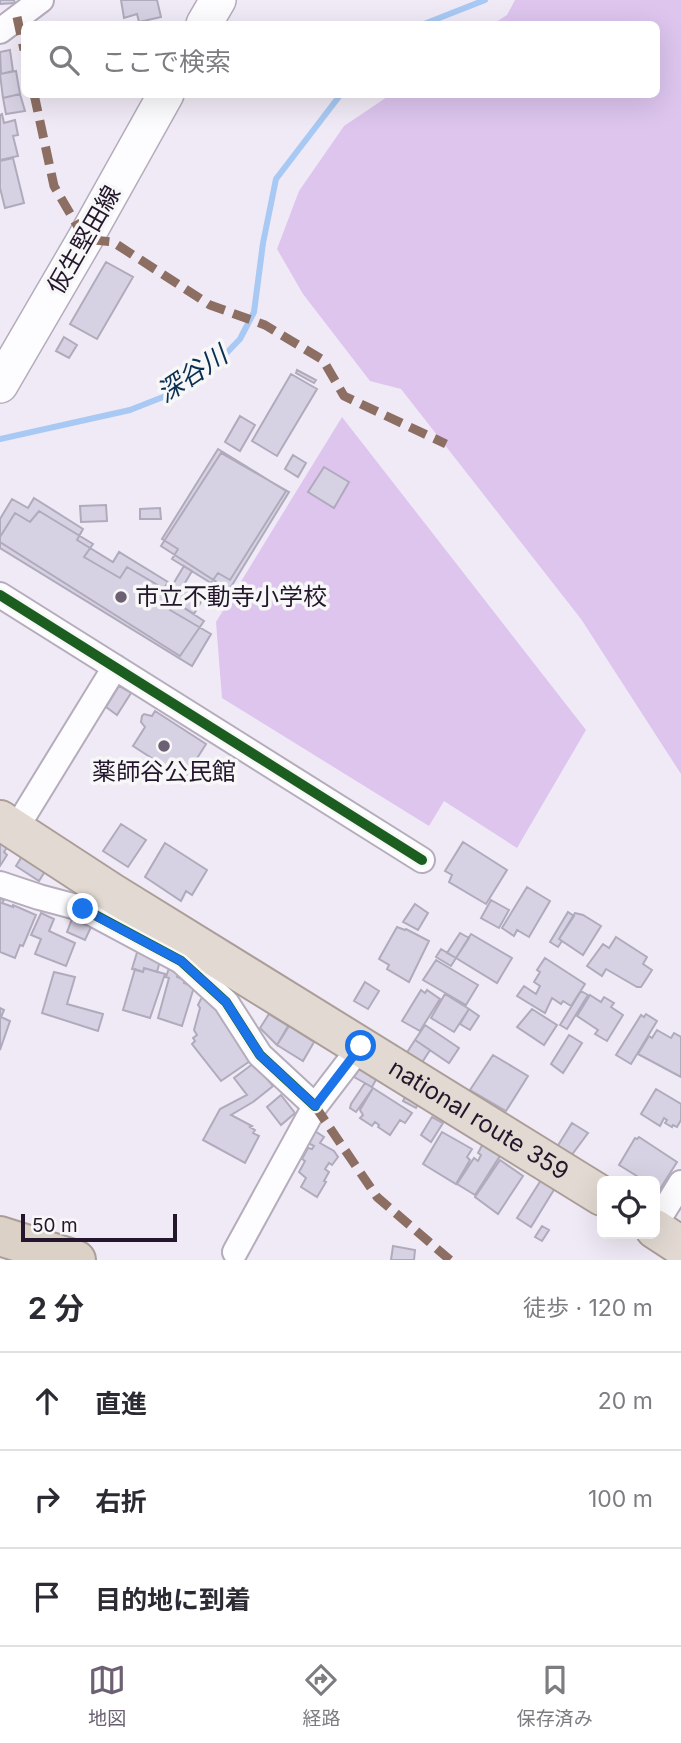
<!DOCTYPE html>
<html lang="ja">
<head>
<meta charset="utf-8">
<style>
	:root { --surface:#fff; --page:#f7f7f7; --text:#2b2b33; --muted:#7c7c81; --line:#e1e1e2; --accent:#6b6173 }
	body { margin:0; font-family:Inter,"Noto Sans JP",sans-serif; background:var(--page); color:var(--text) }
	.controls { position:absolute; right:21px; bottom:21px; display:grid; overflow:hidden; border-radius:10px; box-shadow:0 7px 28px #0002 }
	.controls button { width:63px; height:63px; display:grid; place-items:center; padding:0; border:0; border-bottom:2px solid var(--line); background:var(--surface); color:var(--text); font:35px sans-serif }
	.scale { position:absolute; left:21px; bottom:18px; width:156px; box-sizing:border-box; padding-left:7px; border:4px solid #24172d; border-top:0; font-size:19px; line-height:24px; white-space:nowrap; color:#24172d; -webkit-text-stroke:5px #f7f7f7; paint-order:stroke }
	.stop { position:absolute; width:21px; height:21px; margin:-16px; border:5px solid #1a73e8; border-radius:50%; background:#fff }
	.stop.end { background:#1a73e8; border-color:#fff; box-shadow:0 2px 7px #0008 }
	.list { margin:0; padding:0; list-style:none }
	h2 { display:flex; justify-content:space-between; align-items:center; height:91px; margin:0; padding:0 28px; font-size:30px }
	h2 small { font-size:23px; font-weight:400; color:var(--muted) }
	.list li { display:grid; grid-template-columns:46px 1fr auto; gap:21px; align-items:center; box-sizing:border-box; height:98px; padding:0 28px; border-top:2px solid var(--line) }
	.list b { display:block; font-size:26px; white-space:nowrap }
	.list em { font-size:23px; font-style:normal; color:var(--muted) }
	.icon { flex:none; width:38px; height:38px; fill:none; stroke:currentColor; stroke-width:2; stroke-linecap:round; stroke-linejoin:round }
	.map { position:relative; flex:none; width:681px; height:1260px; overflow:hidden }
	.search { position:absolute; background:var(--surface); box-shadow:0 7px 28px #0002; left:21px; right:21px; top:21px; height:77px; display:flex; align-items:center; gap:18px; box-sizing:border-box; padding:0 24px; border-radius:10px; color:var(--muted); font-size:26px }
	.sheet { height:385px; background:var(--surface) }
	nav { display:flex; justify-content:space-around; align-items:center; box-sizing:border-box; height:98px; border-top:2px solid var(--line); background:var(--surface); font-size:19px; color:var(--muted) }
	nav a { display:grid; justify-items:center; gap:4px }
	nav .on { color:var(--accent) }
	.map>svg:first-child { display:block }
</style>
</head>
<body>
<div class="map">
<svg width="681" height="1260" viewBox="0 0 681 1260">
	<rect width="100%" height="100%" fill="#f0eaf6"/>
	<path fill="#ddc5ee" d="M515,0H681V774L581,619L401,389L370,381L303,294L277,249L299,191L344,126L390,95L656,94V24H493L507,15Z
		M342,417L586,730L517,848L444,801L429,826L222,698L216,622Z"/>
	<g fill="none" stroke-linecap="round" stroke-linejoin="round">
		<path stroke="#a8c9f3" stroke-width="6" d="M424,24L485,0
			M0,439L130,410L163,397L216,364L240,339L254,312L263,243L276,179L341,94"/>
	</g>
	<path fill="#d7d2e3" stroke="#b0abbc" stroke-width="2" d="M0,0H14L15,3L0,4Z
		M121,0H157L161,17L139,22L137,14L124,18Z
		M121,0H157L161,17L139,22L137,14L124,18Z
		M10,50L13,71L1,74L0,52Z
		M16,71L20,94L3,98L0,74Z
		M20,94L25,111L6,114L3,98Z
		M2,114L4,123L15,120L18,135L13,136L18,156L0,160V115Z
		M13,158L24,203L5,208L0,188V161Z
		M106,262L133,277L97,339L70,324Z
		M64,337L77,345L69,358L56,351Z
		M297,370L316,380L314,383L296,373Z
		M291,374L317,389L277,456L252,441Z
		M240,416L255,425L240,451L225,442Z
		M218,449L286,491L230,580L218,573L211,583L172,559L178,549L162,539Z
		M221,453L289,492L229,590L161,546Z
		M293,455L306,463L298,477L285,469Z
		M324,467L349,482L334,508L308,492Z
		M34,498L83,529L77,540L113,562L119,552L168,582L161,593L204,621L180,656L0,542V519L12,499L28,508Z
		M106,505L107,521L81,522L80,506Z
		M160,508L161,519H140V509Z
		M39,511L93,544L84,557L120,578L127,567L178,597L170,610L211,634L192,666L0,548V537L15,513L30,522Z
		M184,566L192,571L182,588L202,600L194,614L166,596Z
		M119,686L131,693L117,715L106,707Z
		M155,711L206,744L184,779L133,746L145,727L141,722L142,716L144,714L152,716Z
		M121,824L146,840L128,867L103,851Z
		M0,838L9,844L4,852L7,855L0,866Z
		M463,842L507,870L486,904L449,882L452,875L445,871Z
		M165,843L207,870L192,895L186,891L181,901L145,877Z
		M165,843L207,870L192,895L186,891L181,901L145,877Z
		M24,853L47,868L39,881L16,866Z
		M527,887L550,901L529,937L517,930L514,936L502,928Z
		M0,898L4,900L2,903L13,907V905L36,915L23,946L20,945L15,958L0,952Z
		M491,900L509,910L499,928L481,918Z
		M415,904L428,913L418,930L403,922Z
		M568,912L574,916L559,939L562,941L558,947L550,942Z
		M41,913L54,919L49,931L75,943L66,966L35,954L41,939L31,935Z
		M575,913L583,915L601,926L583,955L559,939Z
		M72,919L91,927L85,940L67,932Z
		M397,927L405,930L406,929L429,941L409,982L387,969L389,965L379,959Z
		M460,933L469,938L456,958L447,953Z
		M471,934L512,958L497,983L456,958Z
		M616,937L647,957L643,964L652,970L641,987H637L606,969L602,976L587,966L603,944L609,948Z
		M139,946L161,957L157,972L144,968L143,972L132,969Z
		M441,949L456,958L451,966L436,957Z
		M545,958L585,984L571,1006L563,1001L561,1004L552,998L545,1013L517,996L524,986L536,994L540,986L534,982L540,972L537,970Z
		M436,960L478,985L466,1005L423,980Z
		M170,965L180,968L177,977L185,980L184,983L194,987L182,1026L158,1018L169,978L166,977Z
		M144,968L165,974L150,1018L123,1010L135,969L143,972Z
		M54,972L75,977L67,1004L103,1014L98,1031L42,1013Z
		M365,982L379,991L368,1009L354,1001Z
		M421,990L425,993L427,990L440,999L420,1031L402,1021Z
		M581,991L588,995L567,1029L560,1025Z
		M208,994L253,1059L221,1081L192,1044L195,1041L193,1038L197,1035L194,1030L200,1008L198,1005L201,999Z
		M445,994L469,1009L454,1032L431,1018Z
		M590,995L601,1002L604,997L614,1003L611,1007L623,1015L607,1041L595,1034L598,1030L577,1016Z
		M0,1008L4,1010L1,1017L10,1021L0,1050Z
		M469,1009L479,1016L470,1030L460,1024Z
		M532,1009L557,1025L544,1045L517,1027Z
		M269,1014L288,1026L277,1045L260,1028Z
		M646,1014L657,1021L631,1064L616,1055L641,1015L644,1017Z
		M425,1025L459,1048L449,1063L415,1040Z
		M289,1026L314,1042L303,1061L277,1045Z
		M657,1030L671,1038L674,1033L681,1037V1077L638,1054L649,1036L652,1038Z
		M569,1035L582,1043L563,1073L551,1064Z
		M415,1040L430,1050L421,1064L406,1054Z
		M493,1055L528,1076L506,1111L470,1090Z
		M254,1063L273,1086L253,1102L231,1115L252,1126L250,1127L255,1130L253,1133L259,1136L245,1163L203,1140L220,1109L247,1095L234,1078Z
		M361,1066L378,1076L372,1087L354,1077Z
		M365,1083L373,1088L356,1112L350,1108L351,1104Z
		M373,1088L412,1113L405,1123L400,1120L390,1135L378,1127L379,1125L375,1122L372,1126L360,1118L363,1115L360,1110Z
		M656,1089L681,1104V1120L677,1127L673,1125L672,1127L665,1123L667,1120L664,1118L660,1126L641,1114Z
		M281,1095L295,1113L281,1125L267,1107Z
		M406,1095L419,1102L416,1108L403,1101Z
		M432,1117L443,1123L431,1142L421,1135Z
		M572,1123L588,1133L571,1156L557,1147Z
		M315,1131L324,1137L320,1143L334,1151L338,1157L332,1165L329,1163L325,1169L329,1172L324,1181L326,1182L317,1197L301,1187L306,1178L299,1172L305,1161L302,1159L308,1148L312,1149L314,1146L308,1143Z
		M442,1132L472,1149L467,1157L470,1160L456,1184L423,1164Z
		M639,1137L677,1162L655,1197V1181H638L640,1178L619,1165L635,1138L637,1139Z
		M485,1140L503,1151L475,1195L457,1184L474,1158L478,1161L481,1155L478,1153Z
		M500,1160L523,1176L498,1214L475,1197Z
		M541,1180L555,1188L531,1227L517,1218Z
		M542,1226L549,1230L542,1241L535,1237Z
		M393,1246L415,1250L414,1260H391Z"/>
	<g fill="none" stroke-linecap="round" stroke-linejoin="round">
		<defs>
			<path id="minor" d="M0,31L41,0
				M0,595L422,860
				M15,830L115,667
				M0,884L39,897L84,909L98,901
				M84,909L181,961L226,1002L260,1055L315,1106
				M655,1225L681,1183
				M235,1252L315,1106L361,1046"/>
			<path id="secondary" d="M204,24L218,0
				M0,385L85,239L166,94"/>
			<g id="trunk">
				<path id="s1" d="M0,820L112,893L602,1196"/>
				<path d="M655,1229L681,1246"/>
			</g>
			<path id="motorway" d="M0,1236L76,1260"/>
		</defs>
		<use href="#minor" stroke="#b5acbc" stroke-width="28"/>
		<use href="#secondary" stroke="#b5acbc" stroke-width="38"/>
		<use href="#trunk" stroke="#ab9e98" stroke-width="42"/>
		<use href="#motorway" stroke="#ab9e98" stroke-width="42"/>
		<use href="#minor" stroke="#fdfcfe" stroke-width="24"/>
		<use href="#secondary" stroke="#fdfcfe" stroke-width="35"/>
		<use href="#trunk" stroke="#e2dad2" stroke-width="38"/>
		<use href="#motorway" stroke="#dbd1c6" stroke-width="38"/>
		<path stroke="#8d6e63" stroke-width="9" stroke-dasharray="18 9" stroke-linecap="butt" d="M17,17L24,50
			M34,94L54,186L85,239L113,242L210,305L265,325L323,360L344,396L446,444
			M315,1106L377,1197L450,1260"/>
		<defs>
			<path id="cycleway" d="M0,595L422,860
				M84,909L181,961L226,1002L260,1055L315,1106"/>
		</defs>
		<use href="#cycleway" stroke="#f7f7f7" stroke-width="15"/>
		<use href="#cycleway" stroke="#1b5e20" stroke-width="10"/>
	</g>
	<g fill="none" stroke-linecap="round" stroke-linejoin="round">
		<path stroke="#1a73e8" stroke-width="9" d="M83,909L181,961L226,1002L260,1055L315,1106L361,1046"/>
	</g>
	<g fill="#6b6173" stroke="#f7f7f7" stroke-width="2.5">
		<circle cx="121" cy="597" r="7"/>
		<circle cx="164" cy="746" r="7"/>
	</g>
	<g text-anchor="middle" stroke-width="7" stroke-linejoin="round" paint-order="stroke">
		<g font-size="24" fill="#24172d" stroke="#f7f7f7">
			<text transform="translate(84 240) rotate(-60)" y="8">仮生堅田線</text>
			<text dy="8" stroke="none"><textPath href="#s1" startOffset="565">national route 359</textPath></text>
		</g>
		<g font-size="24" fill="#24172d" stroke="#f7f7f7" text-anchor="start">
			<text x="135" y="605">市立不動寺小学校</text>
			<text x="164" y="780" text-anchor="middle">薬師谷公民館</text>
		</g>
		<g font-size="26" font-style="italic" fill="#092e50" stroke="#f7f7f7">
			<text transform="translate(192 374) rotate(-34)" y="9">深谷川</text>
		</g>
	</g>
</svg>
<div class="controls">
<button><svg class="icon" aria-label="locate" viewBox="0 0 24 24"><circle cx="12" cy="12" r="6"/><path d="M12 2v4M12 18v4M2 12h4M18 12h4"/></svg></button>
</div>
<div class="scale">50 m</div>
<div class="stop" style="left:361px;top:1046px"></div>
<div class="stop end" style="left:83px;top:909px"></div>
<div class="search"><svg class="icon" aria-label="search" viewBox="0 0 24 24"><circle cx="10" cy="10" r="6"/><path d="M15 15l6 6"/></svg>ここで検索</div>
</div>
<section class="sheet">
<h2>2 分<small>徒歩 · 120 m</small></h2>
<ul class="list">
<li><svg class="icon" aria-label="ahead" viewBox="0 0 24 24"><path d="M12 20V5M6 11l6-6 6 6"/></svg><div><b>直進</b></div><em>20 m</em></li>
<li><svg class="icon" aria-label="right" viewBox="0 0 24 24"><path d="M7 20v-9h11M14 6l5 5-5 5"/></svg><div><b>右折</b></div><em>100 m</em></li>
<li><svg class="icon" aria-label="arrive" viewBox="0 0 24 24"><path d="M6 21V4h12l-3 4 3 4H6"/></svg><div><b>目的地に到着</b></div></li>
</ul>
</section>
<nav>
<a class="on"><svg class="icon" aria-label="map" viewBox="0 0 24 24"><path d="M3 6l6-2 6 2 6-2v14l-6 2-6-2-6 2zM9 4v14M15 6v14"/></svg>地図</a>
<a><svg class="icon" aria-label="directions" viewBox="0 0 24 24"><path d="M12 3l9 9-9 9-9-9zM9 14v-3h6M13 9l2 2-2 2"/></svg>経路</a>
<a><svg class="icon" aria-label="saved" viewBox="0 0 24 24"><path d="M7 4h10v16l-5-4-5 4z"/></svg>保存済み</a>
</nav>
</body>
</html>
